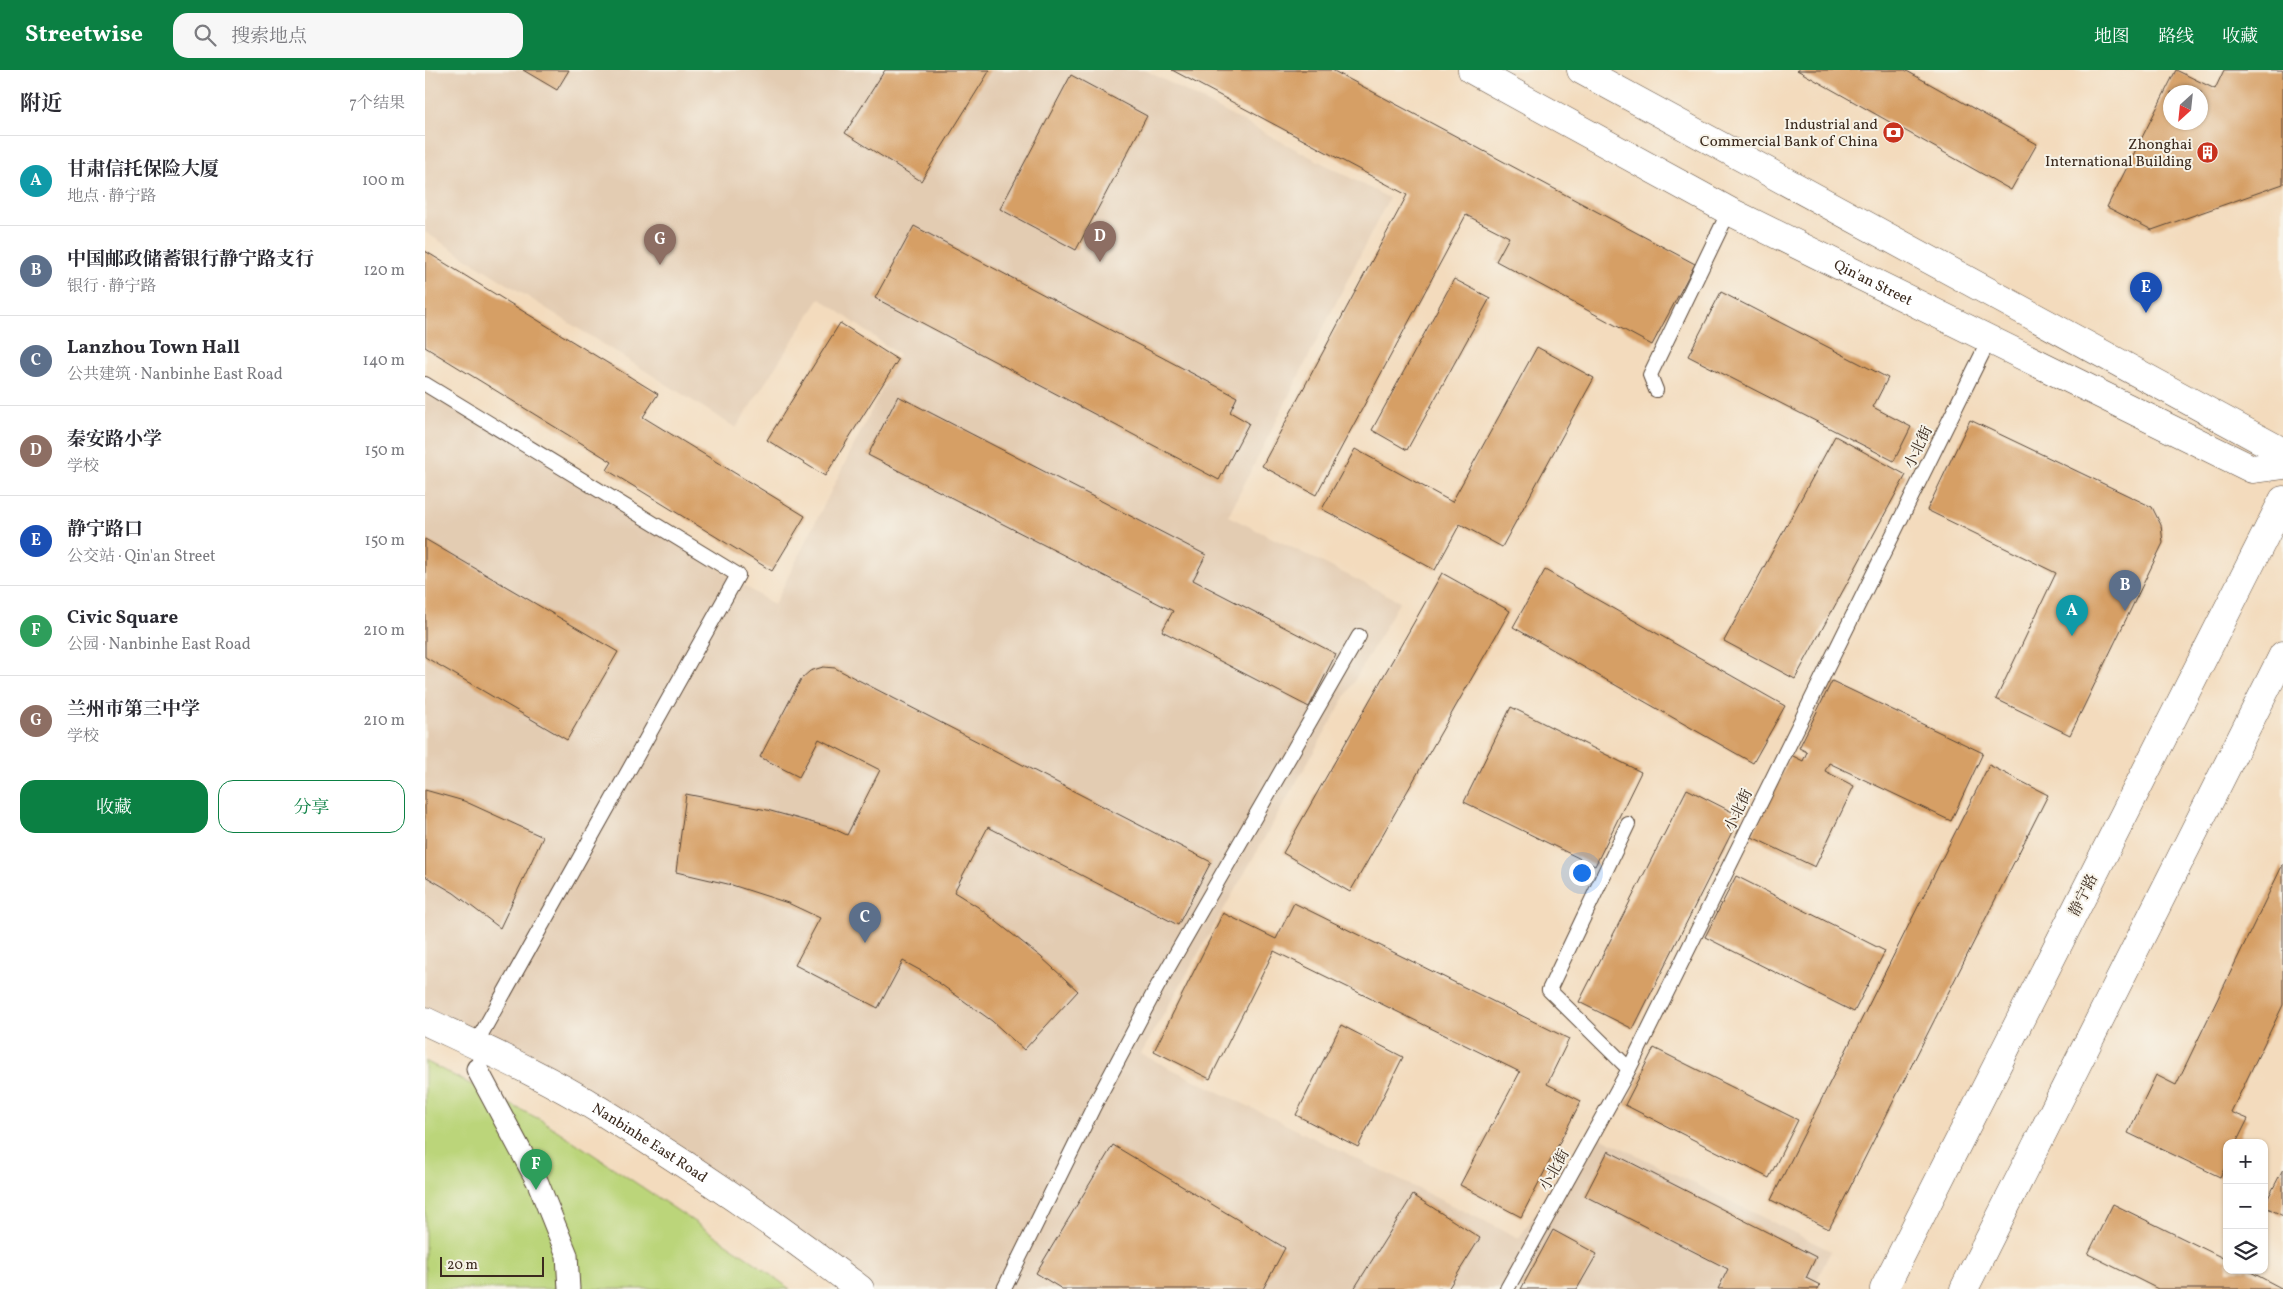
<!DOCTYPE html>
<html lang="zh">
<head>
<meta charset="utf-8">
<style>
	:root { --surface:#fff; --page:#f7f7f7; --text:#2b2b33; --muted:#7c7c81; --line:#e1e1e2; --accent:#0b8043 }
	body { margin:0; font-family:Vollkorn,"Noto Serif SC",serif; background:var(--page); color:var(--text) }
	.controls { position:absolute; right:15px; bottom:15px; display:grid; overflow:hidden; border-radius:10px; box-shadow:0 1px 4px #0004 }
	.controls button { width:45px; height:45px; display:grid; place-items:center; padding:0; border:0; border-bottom:1px solid var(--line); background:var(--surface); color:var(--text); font:25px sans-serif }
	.compass { position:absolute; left:1738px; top:15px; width:45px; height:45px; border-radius:50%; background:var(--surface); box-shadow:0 1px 4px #0004; rotate:207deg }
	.scale { position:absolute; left:15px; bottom:12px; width:104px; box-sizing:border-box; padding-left:5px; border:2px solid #3b2a1e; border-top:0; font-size:14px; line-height:18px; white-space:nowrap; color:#3b2a1e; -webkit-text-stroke:4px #f7f3e8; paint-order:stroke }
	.you { position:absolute; left:1156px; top:802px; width:18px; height:18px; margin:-12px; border:4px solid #fff; border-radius:50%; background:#1a73e8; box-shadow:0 0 0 8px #1a73e833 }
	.badge { display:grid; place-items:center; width:32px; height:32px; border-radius:50%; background:var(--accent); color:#fff; font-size:16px; font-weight:700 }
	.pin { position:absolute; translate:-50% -41px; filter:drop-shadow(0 1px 2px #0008) }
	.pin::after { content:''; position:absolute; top:26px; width:18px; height:15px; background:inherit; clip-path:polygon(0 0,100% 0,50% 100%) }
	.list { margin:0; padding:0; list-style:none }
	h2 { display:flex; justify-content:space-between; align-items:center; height:65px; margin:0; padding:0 20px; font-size:21px }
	h2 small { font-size:16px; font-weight:400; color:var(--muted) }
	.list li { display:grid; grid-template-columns:32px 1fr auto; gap:15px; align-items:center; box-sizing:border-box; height:90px; padding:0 20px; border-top:1px solid var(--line) }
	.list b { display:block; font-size:19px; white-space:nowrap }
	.list p { margin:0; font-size:16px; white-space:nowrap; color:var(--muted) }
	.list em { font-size:16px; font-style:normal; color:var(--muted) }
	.actions { display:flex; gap:10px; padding:15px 20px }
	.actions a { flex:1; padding:11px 0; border:1px solid var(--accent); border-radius:15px; text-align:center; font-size:18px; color:var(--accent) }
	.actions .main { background:var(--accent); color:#fff }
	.icon { flex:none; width:28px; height:28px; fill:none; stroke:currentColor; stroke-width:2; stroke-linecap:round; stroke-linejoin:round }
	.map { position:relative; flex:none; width:1858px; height:1219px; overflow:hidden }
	header { display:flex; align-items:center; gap:30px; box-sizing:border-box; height:70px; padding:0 25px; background:var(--accent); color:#fff }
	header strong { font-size:24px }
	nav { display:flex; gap:28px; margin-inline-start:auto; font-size:18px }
	.search { width:350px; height:45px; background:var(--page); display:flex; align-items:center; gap:12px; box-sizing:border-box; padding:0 18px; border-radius:15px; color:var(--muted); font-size:19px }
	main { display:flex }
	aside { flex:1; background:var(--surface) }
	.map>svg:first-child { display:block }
</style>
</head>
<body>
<header>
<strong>Streetwise</strong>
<div class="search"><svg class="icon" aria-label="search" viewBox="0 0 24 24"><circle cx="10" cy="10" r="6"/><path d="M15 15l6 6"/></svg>搜索地点</div>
<nav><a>地图</a><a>路线</a><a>收藏</a></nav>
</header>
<main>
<aside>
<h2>附近<small>7个结果</small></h2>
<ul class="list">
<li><span class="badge" style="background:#0f9aa8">A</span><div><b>甘肃信托保险大厦</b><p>地点 · 静宁路</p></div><em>100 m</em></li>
<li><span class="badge" style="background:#5c6f8a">B</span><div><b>中国邮政储蓄银行静宁路支行</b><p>银行 · 静宁路</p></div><em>120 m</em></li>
<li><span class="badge" style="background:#5c6f8a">C</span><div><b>Lanzhou Town Hall</b><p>公共建筑 · Nanbinhe East Road</p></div><em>140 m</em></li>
<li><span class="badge" style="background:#8d6e63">D</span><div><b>秦安路小学</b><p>学校</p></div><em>150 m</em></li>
<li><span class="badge" style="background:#1a4fb4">E</span><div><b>静宁路口</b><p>公交站 · Qin'an Street</p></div><em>150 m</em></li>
<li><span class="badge" style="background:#2e9e5b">F</span><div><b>Civic Square</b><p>公园 · Nanbinhe East Road</p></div><em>210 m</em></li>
<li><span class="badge" style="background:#8d6e63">G</span><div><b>兰州市第三中学</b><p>学校</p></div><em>210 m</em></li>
</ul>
<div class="actions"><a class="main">收藏</a><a>分享</a></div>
</aside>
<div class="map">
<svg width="1858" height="1219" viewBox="0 0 1858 1219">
	<rect width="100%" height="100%" fill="#f7f3e8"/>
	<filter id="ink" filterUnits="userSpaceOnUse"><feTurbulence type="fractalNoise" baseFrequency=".02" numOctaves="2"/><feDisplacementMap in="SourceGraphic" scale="10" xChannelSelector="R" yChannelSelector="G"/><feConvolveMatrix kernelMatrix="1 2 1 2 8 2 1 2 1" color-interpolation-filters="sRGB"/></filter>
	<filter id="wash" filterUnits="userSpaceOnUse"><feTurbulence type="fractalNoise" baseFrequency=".0096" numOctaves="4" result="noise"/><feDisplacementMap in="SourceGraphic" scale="20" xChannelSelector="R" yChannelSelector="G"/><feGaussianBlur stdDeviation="1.12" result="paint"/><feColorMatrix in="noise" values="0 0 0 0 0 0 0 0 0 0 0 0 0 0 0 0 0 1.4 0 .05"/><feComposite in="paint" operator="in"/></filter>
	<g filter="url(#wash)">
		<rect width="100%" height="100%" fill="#f3dbbd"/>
		<path fill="#e3ccb2" d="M0,0H720L964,128L803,446L975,531L716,984L1094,1168L1165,1062L1406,1181L1387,1219H443L45,956L0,941V307L349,535L474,285L395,228L311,358L0,162Z"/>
		<path fill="#bbd57a" stroke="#7b804c" d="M0,991L118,1051L325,1189L365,1219H0Z"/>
		<g id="blocks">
			<path fill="#d69f65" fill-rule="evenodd" d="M98,0H144L132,20Z
				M460,0H565L496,111L420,63Z
				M747,0H907L1270,194L1227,275L1071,191L1084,167L1041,145L891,425L837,396L982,125Z
				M1372,0H1480L1612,74L1586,120Z
				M1751,0L1790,19L1799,0H1858V114L1727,160L1682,137ZM1746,22H1776V52H1746Z
				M646,5L722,46L651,180L575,139Z
				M489,156L812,327L805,342L824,353L794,410L450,228Z
				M0,181L233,324L218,347L380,446L347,501L182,400L187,392L0,277Z
				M1029,209L1065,228L982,380L947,360Z
				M1296,222L1463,308L1448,337L1486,357L1469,391L1263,286Z
				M415,253L473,290L400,406L342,370Z
				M1112,277L1169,308L1077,477L1035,454L1010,500L897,439L930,379L1027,432Z
				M473,326L781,485L768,510L911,584L884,637L737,561L748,541L443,385Z
				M1545,350L1727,437L1736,455L1738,473L1645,665L1571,629L1631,503L1502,440Z
				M1410,366L1481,405L1370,609L1299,571Z
				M0,469L193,582L142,670L0,587Z
				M1120,500L1360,636L1328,693L1088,557Z
				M1017,503L1085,541L925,822L858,783Z
				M398,597L410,598L786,792L753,855L563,757L529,822L553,837L616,887L653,921L599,980L567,951L500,903L478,891L453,938L370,895L395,848L363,833L307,815L251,802L261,724L342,740L407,758L422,765L455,700L394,669L374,707L335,687L376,609L385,601Z
				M1407,611L1558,683L1526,751L1404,693L1400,701L1429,716L1390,797L1327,767L1366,685L1378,691L1382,682L1374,678Z
				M1086,637L1216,702L1170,796L1039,732Z
				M1564,695L1623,725L1404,1159L1346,1130Z
				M1262,719L1315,746L1208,959L1154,932Z
				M0,720L39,731L118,767L75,858L29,823L0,806Z
				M1858,794V935L1806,1042L1823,1049L1811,1073H1802V1093L1795,1107L1703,1063L1731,1005L1751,1015Z
				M1311,806L1460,881L1429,942L1280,867Z
				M869,833L1144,969L1122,1014L1156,1031L1096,1147L1035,1115L1095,1002L849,881L785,1009L729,981L798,843L851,869Z
				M916,955L978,987L933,1077L871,1045Z
				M1229,978L1373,1050L1344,1108L1200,1035Z
				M688,1075L860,1178L838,1219H637L611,1203Z
				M1183,1081L1391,1187L1381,1208L1395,1215L1393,1219H1293L1303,1199L1160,1126Z
				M1858,1099V1146L1839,1136Z
				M988,1125L1055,1168L1023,1219H929Z
				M1688,1134L1802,1190V1200H1822L1858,1219H1733L1663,1184Z
				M1128,1160L1172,1184L1152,1219H1096Z"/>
		</g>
	</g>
	<g filter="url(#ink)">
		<use href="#blocks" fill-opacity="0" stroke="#574536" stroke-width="1"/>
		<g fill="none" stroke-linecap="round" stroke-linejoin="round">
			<defs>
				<path id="service" d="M0,314L313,505L50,975
					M1231,320L1225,305L1304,141
					M1203,754L1124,920L1204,999
					M579,1219L669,1036L732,917L934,566
					M1082,1219L1204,999L1564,270"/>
				<path id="pedestrian" d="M52,999L113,1113L142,1185L144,1219"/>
				<g id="secondary">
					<path id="s1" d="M1047,0L1304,141L1827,399L1858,395"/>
					<path d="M1156,0L1858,382"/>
				</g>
				<path id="primary" d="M1459,1219L1858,430
					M1539,1219L1858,585"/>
				<g id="trunk">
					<path id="s2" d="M0,951C59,979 120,1006 176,1041C265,1096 352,1155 435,1219"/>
				</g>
			</defs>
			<use href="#service" stroke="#574536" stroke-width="16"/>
			<use href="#pedestrian" stroke="#574536" stroke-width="23"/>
			<use href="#secondary" stroke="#574536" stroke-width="29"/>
			<use href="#primary" stroke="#574536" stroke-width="29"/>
			<use href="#trunk" stroke="#574536" stroke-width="29"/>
			<use href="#service" stroke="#fff" stroke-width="14"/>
			<use href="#pedestrian" stroke="#fff" stroke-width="21"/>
			<use href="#secondary" stroke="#fff" stroke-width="28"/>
			<use href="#primary" stroke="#fff" stroke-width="28"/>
			<use href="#trunk" stroke="#fff" stroke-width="28"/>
		</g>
	</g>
	<defs>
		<symbol id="bank-disc" viewBox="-11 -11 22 22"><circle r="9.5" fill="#c8321e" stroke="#f7f3e8"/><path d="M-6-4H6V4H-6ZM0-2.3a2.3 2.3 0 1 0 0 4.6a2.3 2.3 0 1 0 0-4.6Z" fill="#fff"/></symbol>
		<symbol id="building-disc" viewBox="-11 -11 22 22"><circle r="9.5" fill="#c8321e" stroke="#f7f3e8"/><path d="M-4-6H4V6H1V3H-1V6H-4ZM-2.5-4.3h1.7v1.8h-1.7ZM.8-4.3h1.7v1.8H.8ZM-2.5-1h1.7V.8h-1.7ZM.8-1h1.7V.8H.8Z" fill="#fff"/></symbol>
	</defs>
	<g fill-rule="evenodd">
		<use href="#bank-disc" x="1456" y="50" width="25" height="25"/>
		<use href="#building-disc" x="1770" y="70" width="25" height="25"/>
	</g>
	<g text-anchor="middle" stroke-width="4" stroke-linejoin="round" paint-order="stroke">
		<g font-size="15" fill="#3b2a1e" stroke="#f7f3e8" text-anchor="end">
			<text x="1453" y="59">Industrial and<tspan x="1453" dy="17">Commercial Bank of China</tspan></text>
			<text x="1767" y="79">Zhonghai<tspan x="1767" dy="17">International Building</tspan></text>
		</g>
		<g font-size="15" fill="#3b2a1e" stroke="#f7f3e8">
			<text dy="5" stroke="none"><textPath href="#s1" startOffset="454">Qin'an Street</textPath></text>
			<text transform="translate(1493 377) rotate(-64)" y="5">小北街</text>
			<text transform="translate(1313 740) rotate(-64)" y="5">小北街</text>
			<text transform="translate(1658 825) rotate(-63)" y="5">静宁路</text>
			<text dy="5" stroke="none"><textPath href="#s2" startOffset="256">Nanbinhe East Road</textPath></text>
			<text transform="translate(1129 1100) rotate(-61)" y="5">小北街</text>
		</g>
	</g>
</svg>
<div class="controls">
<button>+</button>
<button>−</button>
<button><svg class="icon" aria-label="layers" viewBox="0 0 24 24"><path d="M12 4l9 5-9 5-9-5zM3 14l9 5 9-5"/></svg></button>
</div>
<svg class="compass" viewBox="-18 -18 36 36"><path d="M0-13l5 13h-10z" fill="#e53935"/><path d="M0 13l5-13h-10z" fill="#7c7c81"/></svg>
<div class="scale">20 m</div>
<div class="you"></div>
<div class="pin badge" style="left:1647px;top:566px;background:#0f9aa8">A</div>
<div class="pin badge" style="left:1700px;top:541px;background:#5c6f8a">B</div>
<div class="pin badge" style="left:440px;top:873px;background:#5c6f8a">C</div>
<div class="pin badge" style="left:675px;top:192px;background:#8d6e63">D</div>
<div class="pin badge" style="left:1721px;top:243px;background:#1a4fb4">E</div>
<div class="pin badge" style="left:111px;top:1120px;background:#2e9e5b">F</div>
<div class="pin badge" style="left:235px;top:195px;background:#8d6e63">G</div>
</div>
</main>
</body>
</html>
